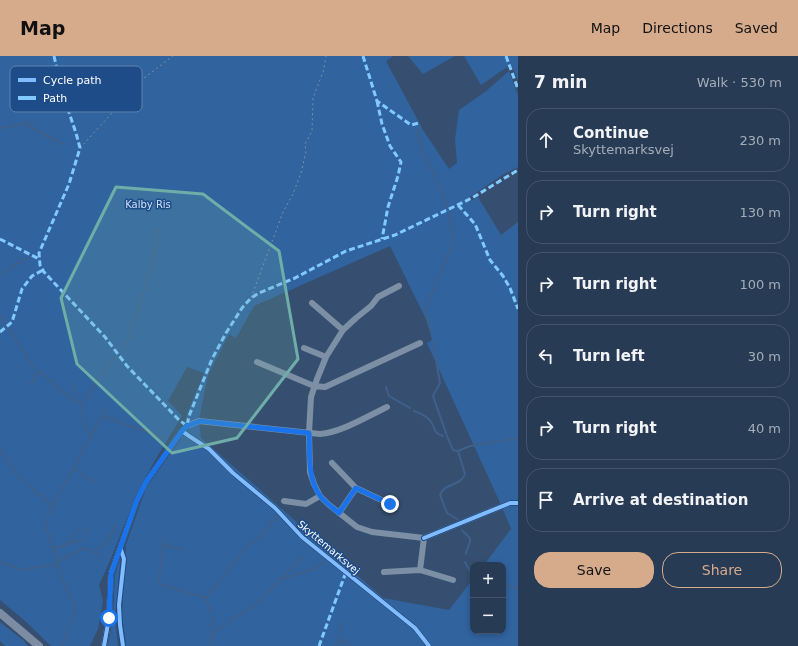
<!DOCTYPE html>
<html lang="en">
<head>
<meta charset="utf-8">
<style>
	:root { --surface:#283b54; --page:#34465e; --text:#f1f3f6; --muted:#a5adb8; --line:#44556b; --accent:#d6ab8b }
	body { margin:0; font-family:"DejaVu Sans",sans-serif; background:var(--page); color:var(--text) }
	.controls { position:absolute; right:12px; bottom:12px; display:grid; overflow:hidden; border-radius:8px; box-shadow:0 2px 6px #0003 }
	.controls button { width:36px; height:36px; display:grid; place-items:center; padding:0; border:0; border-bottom:1px solid var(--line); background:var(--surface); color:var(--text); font:20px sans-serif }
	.stop { position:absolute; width:12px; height:12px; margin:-9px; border:3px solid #1a73e8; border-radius:50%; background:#fff }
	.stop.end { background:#1a73e8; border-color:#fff; box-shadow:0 1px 4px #0008 }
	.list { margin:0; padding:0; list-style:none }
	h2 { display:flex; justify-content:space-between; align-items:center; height:52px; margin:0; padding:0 16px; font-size:17px }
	h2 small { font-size:13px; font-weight:400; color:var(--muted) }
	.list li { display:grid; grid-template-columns:26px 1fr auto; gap:12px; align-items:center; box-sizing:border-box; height:64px; margin:0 8px 8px; padding:0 8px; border:1px solid var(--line); border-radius:16px }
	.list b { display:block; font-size:15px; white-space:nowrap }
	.list p { margin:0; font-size:13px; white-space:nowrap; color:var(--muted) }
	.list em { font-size:13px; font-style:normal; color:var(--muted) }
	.actions { display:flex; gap:8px; padding:12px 16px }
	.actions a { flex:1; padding:9px 0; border:1px solid var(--accent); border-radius:16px; text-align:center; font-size:14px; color:var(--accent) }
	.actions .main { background:var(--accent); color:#111 }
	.icon { flex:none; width:22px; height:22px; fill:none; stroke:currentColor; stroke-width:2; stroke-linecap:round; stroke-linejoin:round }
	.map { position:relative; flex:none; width:518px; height:590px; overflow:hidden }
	header { display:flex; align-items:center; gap:24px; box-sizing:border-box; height:56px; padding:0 20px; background:var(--accent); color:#111 }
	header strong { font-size:19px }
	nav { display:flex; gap:22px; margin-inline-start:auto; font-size:14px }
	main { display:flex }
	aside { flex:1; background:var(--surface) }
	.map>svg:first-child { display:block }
</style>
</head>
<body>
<header>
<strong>Map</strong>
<nav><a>Map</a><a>Directions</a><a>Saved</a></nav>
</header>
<main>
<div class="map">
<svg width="518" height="590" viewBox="0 0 518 590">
	<rect width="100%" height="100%" fill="#364f70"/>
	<path fill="#31639e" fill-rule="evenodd" d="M0,0H393L386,5L423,74L449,113L457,107L455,84L459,54L485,36L509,15L518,39V111L504,118L467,143L469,146L478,141L501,179L518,166V590H126L122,560L126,489L146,432L181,383L186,361L204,317L187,311L168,345L182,360C168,383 153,406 141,430C125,462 115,497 99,529L103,545L98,573L90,590H51L24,564L0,544ZM390,190L426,263L432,284L427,287L502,451L511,473L484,509H503V575H473V523L449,554L383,542L201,382L199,365L201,353L208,319L229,278L236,282L254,250Z
		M408,0H455L423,18Z
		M464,0H518V25L513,12L507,11L481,29Z
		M121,500L115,561L118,590H108L113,562L115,518Z
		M0,566L23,584L28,590H5L0,585Z"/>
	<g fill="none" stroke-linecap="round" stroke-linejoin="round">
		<path stroke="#3f608a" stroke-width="2" d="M25,68L62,88
			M0,72L33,66
			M416,72L422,94L440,130L447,152
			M3,218C11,210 18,206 29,202
			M0,260L5,268
			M9,273L34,312
			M431,275L425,254L453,186V183L449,157
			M433,286L440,327L433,340L447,380L453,394L458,395L465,418C461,430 444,427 440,439L447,457L457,463
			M124,291L128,284L152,211L158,172
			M72,327L77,347
			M31,328L35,320L39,315L77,348
			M386,331L389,340L410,352
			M414,355C420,357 427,360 431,366C437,374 432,376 443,380
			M102,360L164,382
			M90,383L80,352L99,322L115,301
			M0,393L18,420L23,425
			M458,395L470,390L518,382
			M73,412L97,427
			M27,428L53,450
			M47,460L106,353
			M44,464L62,522L73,546L75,560L70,569
			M462,474C464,477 469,480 470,483C471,487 466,494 466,498
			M86,478L89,472
			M163,482L159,528L206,542
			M67,488L78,473
			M163,489L182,493
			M53,493L83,483
			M98,494L110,482L115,469
			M2,506L21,514L43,510L58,509
			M57,506L83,493L87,492L100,500
			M465,506L470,515L473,518
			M282,523C295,519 316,514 325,506
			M503,527L515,532L518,531
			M211,558L206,542L248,489L259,482L277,460
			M228,567C238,558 251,553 261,544L302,501
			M213,580L217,575L225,569
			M339,586L341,569V565
			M63,590L65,581L68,574
			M211,590V585L212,581L213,562
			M335,590L339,586L343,584L347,586L350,590"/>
		<path stroke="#7c8fa5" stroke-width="1" stroke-dasharray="2 3" stroke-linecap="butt" d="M80,92L144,22L173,0
			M251,242L283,156L293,138L301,117L306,96L305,88L312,75L313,42L323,16L326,0"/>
		<path stroke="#7c8fa5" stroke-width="6" d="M399,230L378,241L371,250L356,262L343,274L326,301L317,323L311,341L309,377L310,416L314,428L320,440L328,448L357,471L372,476L424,482L510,447H518
			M312,247L343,274
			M304,292L326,301
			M257,306L314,330L325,331L420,287
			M182,375L189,380L209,393L233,417L275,452L302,481L415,572L429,590
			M332,407L356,432L390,448
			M284,445L306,448L320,440
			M339,457L356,432
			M420,514L424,482
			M384,516L420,514L453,524
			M104,590L109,562L111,517L137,444L146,426L182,375L187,370L199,365L320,378C342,376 366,361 387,351"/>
		<path stroke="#7c8ca3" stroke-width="8" d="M0,557L39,590"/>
		<path stroke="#80caff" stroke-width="3" stroke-dasharray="6 3" stroke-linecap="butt" d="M54,0L62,36L76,77L80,92L69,128L39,197L40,209L44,216L105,281L127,310L179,364L187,370L189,360L212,303L226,277L242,252L251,242L259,237L295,222L346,195L395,179L472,142L518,114
			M363,0L377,45L411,69L419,67
			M506,0L518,33
			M377,45L382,68L390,90L401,106L398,120L388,151L382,183
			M458,149L475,168L490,204L503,220L510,232L518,253
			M0,183L39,203
			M0,276L12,266L22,233L32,220L43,214
			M319,590L346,516"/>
		<defs>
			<path id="cycleway" d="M182,375L189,380L209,393L233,417L275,452L302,481L415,572L429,590
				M424,482L510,447H518
				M120,491L124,503L119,549L120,569L123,590
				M104,590L109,562L111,517L137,444L146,426L182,375L187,370"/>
		</defs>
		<use href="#cycleway" stroke="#1d4c88" stroke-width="6"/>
		<use href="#cycleway" stroke="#80bcff" stroke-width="4"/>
	</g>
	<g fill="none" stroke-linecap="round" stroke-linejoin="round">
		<path stroke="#1a73e8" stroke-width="5" d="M109,562L111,518L137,444L146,426L182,375L187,370L200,365L309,377C310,398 307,423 321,441C326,447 333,452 339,457L356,432L390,448"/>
	</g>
	<path fill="#6fada8" fill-opacity="0.2" stroke="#6fada8" stroke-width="3" stroke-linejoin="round" d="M116,131L203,138L279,195L298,303L237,382L172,397L77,308L61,242Z"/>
	<g text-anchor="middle" stroke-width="3" stroke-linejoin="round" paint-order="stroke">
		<g font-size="10" fill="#cbe0f8" stroke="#1d4c88">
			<text x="148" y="152">Kalby Ris</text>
		</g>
		<g font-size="10" fill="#fff" stroke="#1d4c88">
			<text transform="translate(329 491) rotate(40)" y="4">Skyttemarksvej</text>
		</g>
	</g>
	<rect x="10" y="10" width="132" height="46" rx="6" fill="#1d4c88" stroke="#6182ac" stroke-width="1"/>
	<rect x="18" y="22" width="18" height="4" fill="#80bcff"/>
	<rect x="18" y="40" width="18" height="4" fill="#80caff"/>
	<g font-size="11" fill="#fff">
		<text x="43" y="28">Cycle path</text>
		<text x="43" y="46">Path</text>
	</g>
</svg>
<div class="controls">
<button>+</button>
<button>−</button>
</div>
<div class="stop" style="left:109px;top:562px"></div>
<div class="stop end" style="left:390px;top:448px"></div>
</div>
<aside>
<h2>7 min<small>Walk · 530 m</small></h2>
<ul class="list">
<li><svg class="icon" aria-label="ahead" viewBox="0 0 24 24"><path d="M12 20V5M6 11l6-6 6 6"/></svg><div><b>Continue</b><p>Skyttemarksvej</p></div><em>230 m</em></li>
<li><svg class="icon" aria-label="right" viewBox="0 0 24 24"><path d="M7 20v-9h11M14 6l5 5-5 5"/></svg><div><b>Turn right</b></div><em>130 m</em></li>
<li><svg class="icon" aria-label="right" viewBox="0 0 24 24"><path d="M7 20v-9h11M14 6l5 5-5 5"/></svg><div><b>Turn right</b></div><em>100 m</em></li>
<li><svg class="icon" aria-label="left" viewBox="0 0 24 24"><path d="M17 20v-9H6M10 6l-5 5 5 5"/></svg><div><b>Turn left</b></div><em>30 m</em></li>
<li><svg class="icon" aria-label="right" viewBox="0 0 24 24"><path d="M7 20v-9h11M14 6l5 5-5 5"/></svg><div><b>Turn right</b></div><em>40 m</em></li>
<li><svg class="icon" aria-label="arrive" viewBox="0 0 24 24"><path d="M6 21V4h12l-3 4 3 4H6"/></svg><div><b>Arrive at destination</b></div></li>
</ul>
<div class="actions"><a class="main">Save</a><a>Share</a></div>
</aside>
</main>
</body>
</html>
